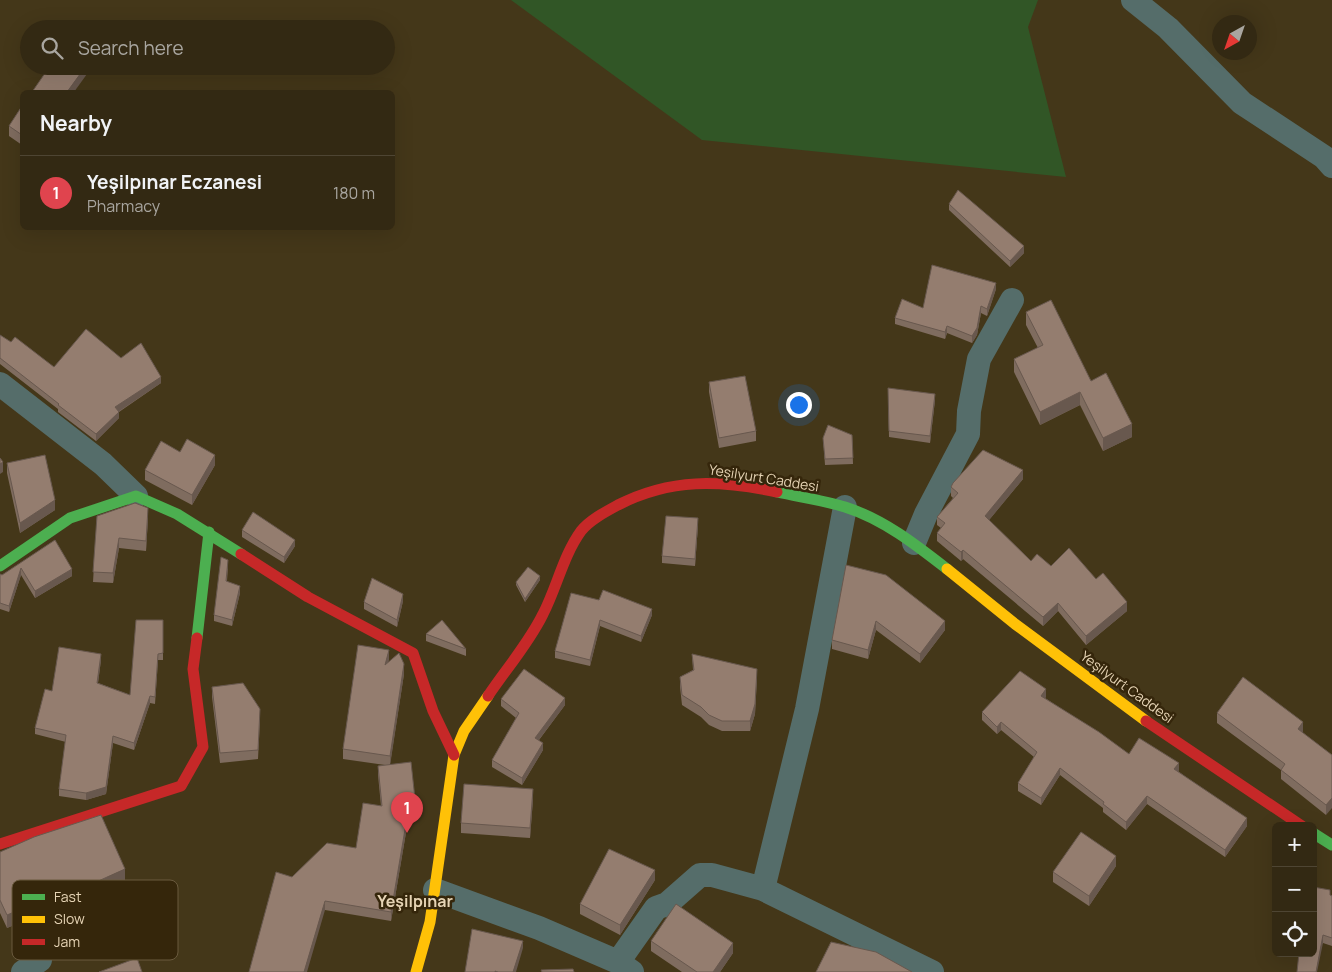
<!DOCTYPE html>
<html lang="en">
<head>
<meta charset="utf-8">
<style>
	:root { --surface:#332913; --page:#3b311c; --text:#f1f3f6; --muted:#a9a6a0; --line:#4e4533; --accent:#95b2f1 }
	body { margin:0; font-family:Manrope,sans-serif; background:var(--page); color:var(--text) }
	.controls { position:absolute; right:15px; bottom:15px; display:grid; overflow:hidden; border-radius:8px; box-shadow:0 5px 20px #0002 }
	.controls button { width:45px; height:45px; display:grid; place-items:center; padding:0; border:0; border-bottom:1px solid var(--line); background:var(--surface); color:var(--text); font:25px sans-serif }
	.compass { position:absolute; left:1212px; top:15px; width:45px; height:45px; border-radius:50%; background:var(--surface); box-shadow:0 5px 20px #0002; rotate:220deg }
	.you { position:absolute; left:798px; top:404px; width:18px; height:18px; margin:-12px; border:4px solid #fff; border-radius:50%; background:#1a73e8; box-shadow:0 0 0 8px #1a73e833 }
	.badge { display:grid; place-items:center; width:32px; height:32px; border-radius:50%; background:var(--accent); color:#fff; font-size:16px; font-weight:700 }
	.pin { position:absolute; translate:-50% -41px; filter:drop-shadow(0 1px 2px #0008) }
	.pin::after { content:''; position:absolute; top:26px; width:18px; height:15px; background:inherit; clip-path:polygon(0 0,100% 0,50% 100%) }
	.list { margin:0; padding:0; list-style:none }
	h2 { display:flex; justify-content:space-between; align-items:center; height:65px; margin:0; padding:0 20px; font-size:21px }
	h2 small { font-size:16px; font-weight:400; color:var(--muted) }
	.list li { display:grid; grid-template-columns:32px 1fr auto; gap:15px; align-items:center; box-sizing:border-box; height:75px; padding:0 20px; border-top:1px solid var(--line) }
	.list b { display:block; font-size:19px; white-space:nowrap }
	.list p { margin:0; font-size:16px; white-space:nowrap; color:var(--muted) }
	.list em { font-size:16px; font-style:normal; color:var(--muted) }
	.icon { flex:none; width:28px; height:28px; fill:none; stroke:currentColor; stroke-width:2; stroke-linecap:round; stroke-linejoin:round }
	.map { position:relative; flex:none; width:1332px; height:972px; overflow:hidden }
	.search { position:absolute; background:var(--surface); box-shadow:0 5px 20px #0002; left:20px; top:20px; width:375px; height:55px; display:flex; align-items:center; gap:12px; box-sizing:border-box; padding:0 18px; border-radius:28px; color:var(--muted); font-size:19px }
	.panel { position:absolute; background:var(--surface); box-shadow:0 5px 20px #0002; left:20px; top:90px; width:375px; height:140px; border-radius:8px }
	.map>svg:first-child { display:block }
</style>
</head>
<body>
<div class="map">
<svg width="1332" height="972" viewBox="0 0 1332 972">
	<rect width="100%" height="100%" fill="#443719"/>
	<path fill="#315626" d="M511,0H1038L1028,27L1066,177L702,140Z"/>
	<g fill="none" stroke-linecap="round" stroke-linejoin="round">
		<path stroke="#556d6a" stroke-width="24" d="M1133,0L1168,28L1242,103L1324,157L1332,166
			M0,384L103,464L136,496
			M914,543L926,514L968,434L969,411L979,359L1012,300
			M763,889L807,709L845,507
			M435,890L539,928L618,962L632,972
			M618,962L656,908L667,904L700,875H712L763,889L932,972
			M23,972L40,960"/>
		<path stroke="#4caf50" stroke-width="11" d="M777,492C799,497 823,500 845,507C883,519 915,544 947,569
			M0,566L70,518L136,496L177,514L241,554
			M197,638L209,532
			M1313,833L1332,845"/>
		<path stroke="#ffc107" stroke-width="11" d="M947,569L1015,624L1146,721
			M416,972L430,922L454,755L464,731L488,696"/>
		<path stroke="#c62828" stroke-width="11" d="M241,554L308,597L413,653L433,711L454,755
			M488,696C506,669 529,643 543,614C557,587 563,556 581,531C590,520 605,512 618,505C671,478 719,480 777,492
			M1146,721L1302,826
			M0,844L181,786L203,747L193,669L197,638"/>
	</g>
	<path fill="#7f6c5f" d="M22,106V145L9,136V126Z
		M949,204L1024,253L1010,267L949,210Z
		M996,289L987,316L981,313L977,335L972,343L947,333L945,339L895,324V318L923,308Z
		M1026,312L1091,381L1132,437L1103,451L1080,405L1040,425L1014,372V359L1038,348L1026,325Z
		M0,335L11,342L54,367L121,358L161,383L119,412V418L96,441L58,412V409L0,364Z
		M709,382L756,431V441L719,448L709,392Z
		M888,388L935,400L930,443L889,437Z
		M852,435L853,464L825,465L823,438Z
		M180,452L215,465L192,505L145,480V470Z
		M7,463L55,510L20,533L7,473Z
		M1023,479L989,520L1031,561L1051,566L1096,579L1127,611L1086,645L1058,611L1043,626L963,559L961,561L937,541V533L941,528L937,525V517L953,498L951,496V487Z
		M97,516L148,518L146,551L119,548L113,583L93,582Z
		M698,525L695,566L662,563V556Z
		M242,530L295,546L284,563L242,537Z
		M55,540L72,576L35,598L21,575L9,612L0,609V574L2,575Z
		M846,565L945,630L920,663L876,630L868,659L832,649V640Z
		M228,566L227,581L240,593L232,626L214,621V615Z
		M540,580L525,602L516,585V582Z
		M599,600L652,615L641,642L600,626L590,666L555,658V651Z
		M403,601L397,627L364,609V602Z
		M163,620V660H158L155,704L150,703L134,750L113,743L106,794L86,800L59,796V789L66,742L35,734V728L52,691L101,660L98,683L130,695Z
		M426,634L466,649V656L426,641Z
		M692,654L757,679L755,714L750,731H722L709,725L701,717L682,705L680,687V677L693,670Z
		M389,660L388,662L404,674L390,764L415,799V808L410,809L391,921L325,910L292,877L356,848L381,806L378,775V766L385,765L343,759V749Z
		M212,687L260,719L258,759L220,763L212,697Z
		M1046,697L1045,698L1129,754L1179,770L1178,771L1247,826L1225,857L1147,804L1126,830L1103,812V808L1060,775L1041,805L1018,791V783L1034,757L1001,730L997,734L982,720V712Z
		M501,699L565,705L539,740L543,750L522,785L492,767V760L516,718L501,706Z
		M1217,713L1303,732V733L1332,755L1326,815L1281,779V770L1217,723Z
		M533,799L530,838L461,833V823Z
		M0,852L125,881L49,916V926L33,934L26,920L7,928L0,913Z
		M1116,866L1089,906L1053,882V872Z
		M655,880L620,935L580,914V904Z
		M1330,895L1332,896V946L1323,943L1297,972Z
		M651,941L733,953L720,972H682L651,951Z"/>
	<path fill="#68584e" d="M86,66H87V74L74,92H67Z
		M1024,246V253L1010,267V261Z
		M996,283V289L987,316V309Z
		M981,306V313L977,335L972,343V336Z
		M947,326V333L945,339V332Z
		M161,377V383L115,414V407Z
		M1080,392V405L1040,425V412Z
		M935,394V400L930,443V436Z
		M119,412V418L96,441V434Z
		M1132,424V437L1103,451V438Z
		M215,455V465L192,505V495Z
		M3,462V472L0,474V464Z
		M1023,470V479L985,525V516Z
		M55,500V510L20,533V523Z
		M148,508V518L146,551V541Z
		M698,518V525L695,566V559Z
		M119,538V548L113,583V573Z
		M295,540V546L284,563V557Z
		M963,550V559L961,561V552Z
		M21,568V575L9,612V606Z
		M72,569V576L35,598V591Z
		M540,576V580L525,602V599Z
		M240,586V593L232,626V620Z
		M403,594V601L397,627V620Z
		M1127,602V611L1086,645V636Z
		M1058,603V611L1043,626V617Z
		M652,609V615L641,642V636Z
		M600,620V626L590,666V660Z
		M876,621V630L868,659V650Z
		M945,621V630L920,663V654Z
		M389,650V660L385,675V665Z
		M101,654V660L97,690V683Z
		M404,664V674L390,766V756Z
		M757,669L755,714L750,731V721Z
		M1046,689V697L1041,703V696Z
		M150,696V703L134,750V743Z
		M565,698V705L535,745V738Z
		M1001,722V730L997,734V727Z
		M1303,722V732L1298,739V729Z
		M113,736V743L106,794L86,800V793Z
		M543,743V750L522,785V778Z
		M1179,763V770L1174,776V769Z
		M1060,768V775L1041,805V798Z
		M533,789V799L530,838V828Z
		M1147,796V804L1126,830V822Z
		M1332,798V808L1326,815V805Z
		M410,800V809L391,921V912Z
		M1247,818V826L1225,857V850Z
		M1116,856V866L1089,906V896Z
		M125,869V881L49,916V926L33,934V921L45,905Z
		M655,870V880L620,935V925Z
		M325,901V910L307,972H304Z
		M26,907V920L7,928V915Z
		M1323,935V943L1317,972H1316Z
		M523,941V948L516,972H513Z
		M733,943V953L720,972H713Z"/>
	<path fill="#947d6f" stroke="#68584e" d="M50,66H86L67,92H32Z
		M22,106V135L9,126Z
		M958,190L1024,246L1010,261L949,204Z
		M932,265L996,283L987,309L981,306L977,328L972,336L947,326L945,332L895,318L902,299L923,308Z
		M1051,300L1091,381L1106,373L1132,424L1103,438L1080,392L1040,412L1014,359L1043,345L1026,312Z
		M86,329L121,358L141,343L161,377L115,407L119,412L96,434L58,405L59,404L0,358V335L11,342L15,337L54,367Z
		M745,376L756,431L719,438L709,382Z
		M888,388L935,394L930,436L889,431Z
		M828,425L852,435L853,458L825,459L823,438Z
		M187,439L215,455L192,495L145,470L161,441L180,452Z
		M983,450L1023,470L985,516L1031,561L1037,554L1051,566L1069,548L1096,579L1103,573L1127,602L1086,636L1058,603L1043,617L963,550L961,552L937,533L945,523L937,517L958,493L951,487L953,483Z
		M45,455L55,500L20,523L7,463Z
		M0,458L3,462L0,464Z
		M135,503L148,508L146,541L119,538L113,573L93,572L97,516Z
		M253,512L295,540L284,557L242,530Z
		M666,516L698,518L695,559L662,556Z
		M55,540L72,569L35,591L21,568L9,606L0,603V574L2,575Z
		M221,557L228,560L226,581L240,586L232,620L214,615Z
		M846,565L886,575L945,621L920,654L876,621L868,650L832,640Z
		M528,567L540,576L525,599L516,582Z
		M372,578L403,594L397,620L364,602Z
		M603,590L652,609L641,636L600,620L590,660L555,651L571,593L599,600Z
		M136,620H163V653L158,654L155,697L150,696L134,743L113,736L106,787L86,793L59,789L66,735L35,728L45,689L52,691L59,647L101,654L97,683L130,695Z
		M442,620L466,649L426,634Z
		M358,645L389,650L385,665L399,653L404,664L390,756L343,749Z
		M692,654L757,669L755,704L750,721H722L709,715L701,707L682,695L680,677L694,670Z
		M524,669L565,698L535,738L543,743L522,778L492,760L519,713L501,699Z
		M1020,671L1046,689L1041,696L1099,732L1129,754L1139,738L1179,763L1174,769L1247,818L1225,850L1147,796L1126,822L1103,804L1104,802L1060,768L1041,798L1018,783L1037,752L1001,722L997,727L982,712Z
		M1243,677L1303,722L1298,729L1332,755V798L1326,805L1281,770L1285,764L1217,713Z
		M243,683L260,709L258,750L220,753L212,687Z
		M411,762L415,799L410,800L391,912L325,901L304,972H249L276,872L292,877L327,843L356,848L363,803L382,806L378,766Z
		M464,784L533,789L530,828L461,823Z
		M101,815L125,869L45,905L49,914L33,921L26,907L7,915L0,900V852L34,837Z
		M1081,832L1116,856L1089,896L1053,872Z
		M609,849L655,870L620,925L580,904Z
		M1313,887L1330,890V895L1332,896V938L1323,935L1316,972H1297L1299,953H1313Z
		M676,904L733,943L713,972H697L651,941Z
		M472,929L523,941L513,972H498L495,971V972H465Z
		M831,942L876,952L912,972H816Z
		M137,958L142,972H99Z
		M573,969L574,972H542L541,970Z"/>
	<g text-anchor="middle" stroke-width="5" stroke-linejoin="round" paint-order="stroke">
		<g font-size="14" fill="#e6d4b5" stroke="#35260b">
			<text transform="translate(764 478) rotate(9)" y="5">Yeşilyurt Caddesi</text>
			<text transform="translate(1127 687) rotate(36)" y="5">Yeşilyurt Caddesi</text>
		</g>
		<g font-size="16" font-weight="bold" fill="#e6d4b5" stroke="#35260b">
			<text x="415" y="907">Yeşilpınar</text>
		</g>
	</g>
	<rect x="12" y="880" width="166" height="80" rx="8" fill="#35260b" stroke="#6a5a3e" stroke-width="1"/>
	<rect x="22" y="894" width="23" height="6" fill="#4caf50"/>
	<rect x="22" y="916" width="23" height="7" fill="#ffc107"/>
	<rect x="22" y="939" width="23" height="6" fill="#c62828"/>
	<g font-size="14" fill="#e6d4b5">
		<text x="54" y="902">Fast</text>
		<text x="54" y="924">Slow</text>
		<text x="54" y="947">Jam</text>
	</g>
</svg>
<div class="controls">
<button>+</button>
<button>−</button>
<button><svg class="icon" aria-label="locate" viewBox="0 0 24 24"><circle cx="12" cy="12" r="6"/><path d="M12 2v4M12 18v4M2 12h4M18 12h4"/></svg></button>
</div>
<svg class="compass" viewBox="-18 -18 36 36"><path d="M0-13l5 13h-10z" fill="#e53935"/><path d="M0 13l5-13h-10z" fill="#a9a6a0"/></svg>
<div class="you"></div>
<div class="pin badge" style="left:407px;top:833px;background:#e0444e">1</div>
<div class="search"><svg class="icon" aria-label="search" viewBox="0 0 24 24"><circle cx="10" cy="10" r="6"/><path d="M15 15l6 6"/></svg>Search here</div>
<section class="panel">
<h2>Nearby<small></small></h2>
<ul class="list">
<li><span class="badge" style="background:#e0444e">1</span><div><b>Yeşilpınar Eczanesi</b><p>Pharmacy</p></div><em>180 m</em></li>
</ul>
</section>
</div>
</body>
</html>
